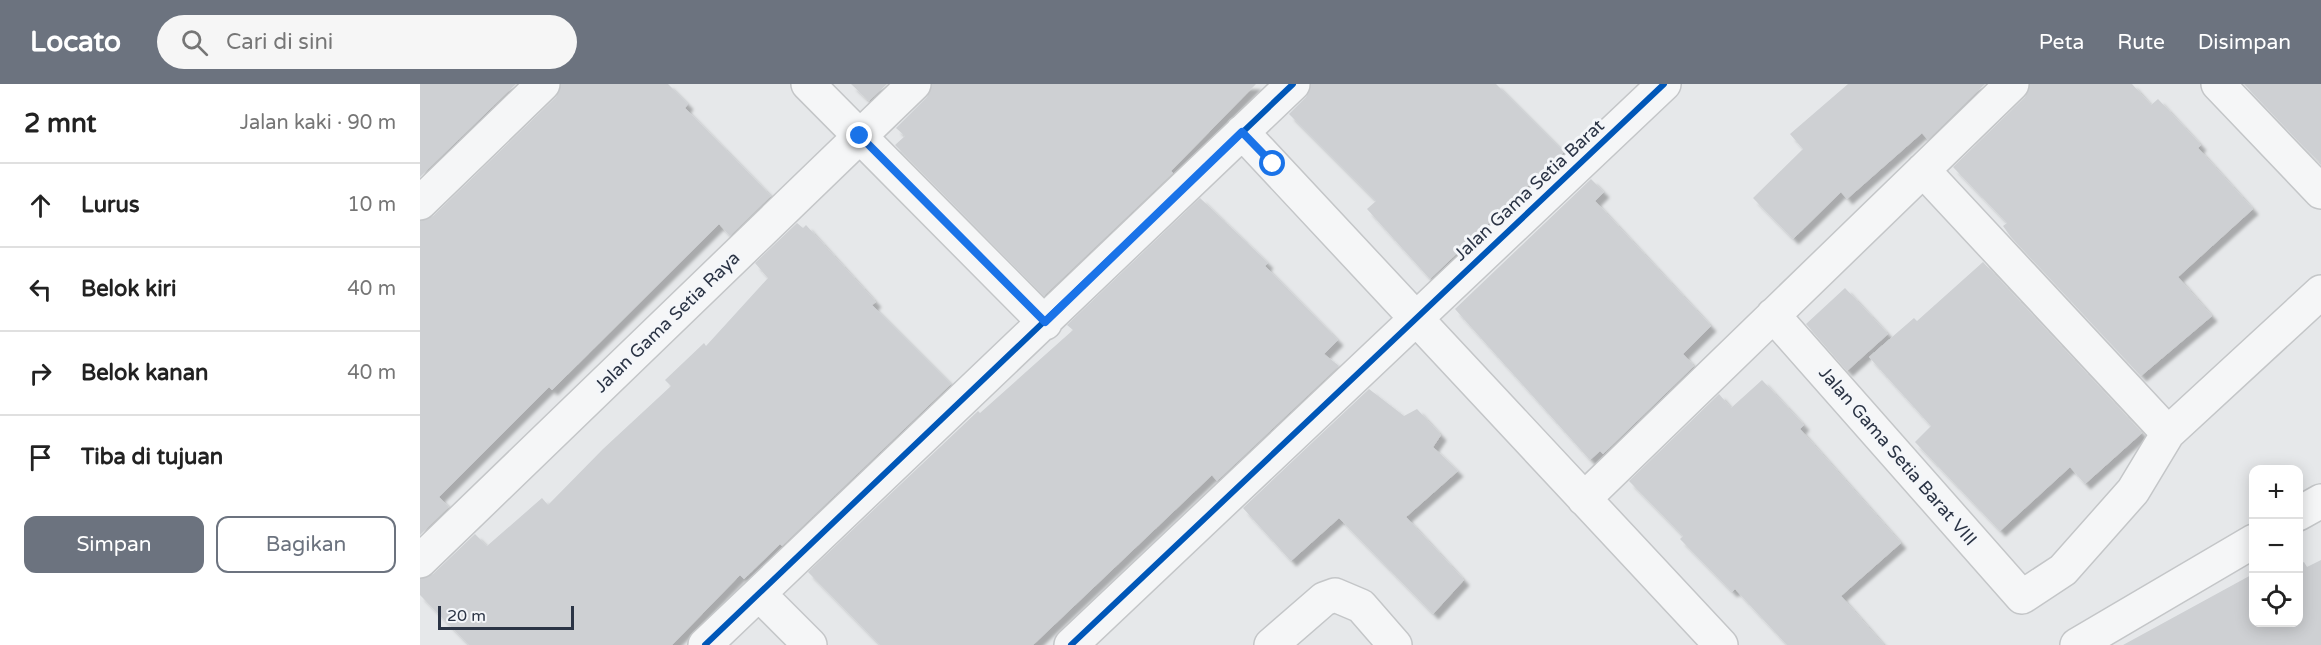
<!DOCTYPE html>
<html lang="id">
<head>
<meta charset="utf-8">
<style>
	:root { --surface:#fff; --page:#f6f6f6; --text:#222; --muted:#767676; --line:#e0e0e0; --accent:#6c737f }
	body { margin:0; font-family:"Varela Round",sans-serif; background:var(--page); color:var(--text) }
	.controls { position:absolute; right:18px; bottom:18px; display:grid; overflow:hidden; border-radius:12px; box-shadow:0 3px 15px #0003 }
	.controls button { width:54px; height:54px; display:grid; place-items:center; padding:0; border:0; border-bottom:2px solid var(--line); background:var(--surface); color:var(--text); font:30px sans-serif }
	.scale { position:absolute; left:18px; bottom:15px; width:136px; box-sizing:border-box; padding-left:6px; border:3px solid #2b3445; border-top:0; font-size:16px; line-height:21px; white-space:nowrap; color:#2b3445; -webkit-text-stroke:4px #f4f6f9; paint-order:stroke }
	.stop { position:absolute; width:18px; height:18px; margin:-14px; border:4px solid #1a73e8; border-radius:50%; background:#fff }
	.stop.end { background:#1a73e8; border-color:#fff; box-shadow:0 2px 6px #0008 }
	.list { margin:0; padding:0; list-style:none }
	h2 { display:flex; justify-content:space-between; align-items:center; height:78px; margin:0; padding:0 24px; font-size:26px }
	h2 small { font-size:20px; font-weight:400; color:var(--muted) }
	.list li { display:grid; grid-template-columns:39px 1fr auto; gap:18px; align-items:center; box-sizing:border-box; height:84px; padding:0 24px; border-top:2px solid var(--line) }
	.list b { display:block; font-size:22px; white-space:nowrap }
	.list em { font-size:20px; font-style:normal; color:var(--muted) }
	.actions { display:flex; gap:12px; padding:18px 24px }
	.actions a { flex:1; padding:14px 0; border:2px solid var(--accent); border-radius:12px; text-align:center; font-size:21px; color:var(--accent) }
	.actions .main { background:var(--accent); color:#fff }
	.icon { flex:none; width:33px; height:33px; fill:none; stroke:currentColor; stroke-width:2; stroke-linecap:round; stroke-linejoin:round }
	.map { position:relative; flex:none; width:1901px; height:561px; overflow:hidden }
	header { display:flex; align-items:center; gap:36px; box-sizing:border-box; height:84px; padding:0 30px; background:var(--accent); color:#fff }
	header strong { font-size:28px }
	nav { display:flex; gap:33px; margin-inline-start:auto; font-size:21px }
	.search { width:420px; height:54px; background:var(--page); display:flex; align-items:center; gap:15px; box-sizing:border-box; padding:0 21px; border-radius:33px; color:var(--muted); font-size:22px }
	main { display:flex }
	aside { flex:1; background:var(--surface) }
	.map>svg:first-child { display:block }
</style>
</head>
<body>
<header>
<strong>Locato</strong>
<div class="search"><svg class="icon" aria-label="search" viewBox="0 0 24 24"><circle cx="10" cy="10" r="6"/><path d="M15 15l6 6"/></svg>Cari di sini</div>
<nav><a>Peta</a><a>Rute</a><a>Disimpan</a></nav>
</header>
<main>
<aside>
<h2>2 mnt<small>Jalan kaki · 90 m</small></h2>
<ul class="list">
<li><svg class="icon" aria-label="ahead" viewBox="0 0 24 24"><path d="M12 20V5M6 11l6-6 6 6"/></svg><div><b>Lurus</b></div><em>10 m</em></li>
<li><svg class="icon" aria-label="left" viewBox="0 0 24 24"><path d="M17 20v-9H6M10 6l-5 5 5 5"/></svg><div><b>Belok kiri</b></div><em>40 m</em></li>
<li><svg class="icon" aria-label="right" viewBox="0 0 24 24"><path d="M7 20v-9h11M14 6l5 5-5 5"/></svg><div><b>Belok kanan</b></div><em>40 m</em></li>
<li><svg class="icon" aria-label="arrive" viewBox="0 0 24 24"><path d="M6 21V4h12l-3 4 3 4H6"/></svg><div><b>Tiba di tujuan</b></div></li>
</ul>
<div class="actions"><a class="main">Simpan</a><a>Bagikan</a></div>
</aside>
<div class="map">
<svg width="1901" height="561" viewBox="0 0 1901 561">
	<defs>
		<filter id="shadow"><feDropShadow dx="5.5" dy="5.5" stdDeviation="1.5" flood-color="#0004"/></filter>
	</defs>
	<rect width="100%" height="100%" fill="#e6e8ea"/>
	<path fill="#ced0d3" filter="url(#shadow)" d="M0,0H96L0,93Z
		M141,0H248L268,20L265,24L351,112L310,152L299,140L132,306L129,303L19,413L29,423L0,451V137L13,132L136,13Z
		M431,0H467L449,17Z
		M512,0H836L751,87L753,89L624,212L475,61L485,52L476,44L507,13Z
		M891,0H1076L1144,68L1010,195L947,125L956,117L869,30L886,13Z
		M1428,0H1565L1508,56L1502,49L1427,115L1421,108L1373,155L1333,114L1383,65L1370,50Z
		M1610,0H1712L1731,21L1738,15L1781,61L1778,64L1833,125L1758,193L1792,232L1721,292L1591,153L1583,142L1587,139L1533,83L1605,13Z
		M1824,0H1901V79L1883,62Z
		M1171,95L1184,108L1175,117L1291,242L1263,270L1274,282L1183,370L1180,367L1170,376L1035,225Z
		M780,114L848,179L845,182L918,256L904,270L919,282L797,397L792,391L613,561H460L388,488L558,327L560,329L653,246L647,241Z
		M377,139L383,144L386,141L456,218L452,221L531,300L362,462L360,460L324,495L320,491L252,561H49L0,511V495L13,490L55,450L67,462L122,414L128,421L183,365L251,302L245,296L284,259L286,262L348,194L335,179Z
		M1563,178L1722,349L1665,400L1650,383L1580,447L1495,358L1511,342L1449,273L1494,234L1497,237Z
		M1425,204L1468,250L1427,287L1386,240Z
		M1342,296L1384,341L1380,345L1481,459L1421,512L1464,561H1367L1315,505L1312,508L1260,455L1263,452L1209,397L1299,310L1311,324Z
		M949,305L984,332L997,325L1021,351L1013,363L1038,387L986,433L1044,496L1013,530L919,434L871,477L823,424Z
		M1901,476V561H1703L1833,490V538H1878V481L1884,478L1887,483Z"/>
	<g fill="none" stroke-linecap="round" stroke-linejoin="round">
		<defs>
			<path id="minor" d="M388,0L625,239
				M1798,0L1901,108
				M822,48L1301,561
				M1503,86L1748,349
				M0,119L123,0
				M1353,231L1602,513L1643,486L1713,407L1748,349L1901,208
				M1164,415L1592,0
				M1878,430L1901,417
				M339,510L390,561
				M285,561L873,0
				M651,561L1244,0
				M851,561L904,515L915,511L941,522L975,561
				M1657,561L1834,457"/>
			<path id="tertiary" d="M0,477L494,0"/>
		</defs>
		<use href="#minor" stroke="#c4c6c8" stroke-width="36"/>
		<use href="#tertiary" stroke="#c4c6c8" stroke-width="36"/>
		<use href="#minor" stroke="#f5f6f7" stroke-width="33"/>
		<use href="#tertiary" stroke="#f5f6f7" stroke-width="33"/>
		<defs>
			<path id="cycleway" d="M285,561L873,0
				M651,561L1244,0"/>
		</defs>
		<use href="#cycleway" stroke="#f4f6f9" stroke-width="10"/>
		<use href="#cycleway" stroke="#0057b8" stroke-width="6"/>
	</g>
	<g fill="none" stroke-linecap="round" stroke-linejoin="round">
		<path stroke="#1a73e8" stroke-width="8" d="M440,52L625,238L822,48L853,80"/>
	</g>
	<g text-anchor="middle" stroke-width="6" stroke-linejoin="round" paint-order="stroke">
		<g font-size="18" fill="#2b3445" stroke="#f4f6f9">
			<text transform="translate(1109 106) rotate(-43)" y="6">Jalan Gama Setia Barat</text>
			<text transform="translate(247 238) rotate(-44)" y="6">Jalan Gama Setia Raya</text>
			<text transform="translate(1478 372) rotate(49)" y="6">Jalan Gama Setia Barat VIII</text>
		</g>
	</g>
</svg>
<div class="controls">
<button>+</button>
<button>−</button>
<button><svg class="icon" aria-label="locate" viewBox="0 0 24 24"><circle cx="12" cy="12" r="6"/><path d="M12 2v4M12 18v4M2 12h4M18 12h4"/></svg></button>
</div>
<div class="scale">20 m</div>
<div class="stop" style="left:853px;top:80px"></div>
<div class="stop end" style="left:440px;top:52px"></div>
</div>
</main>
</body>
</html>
